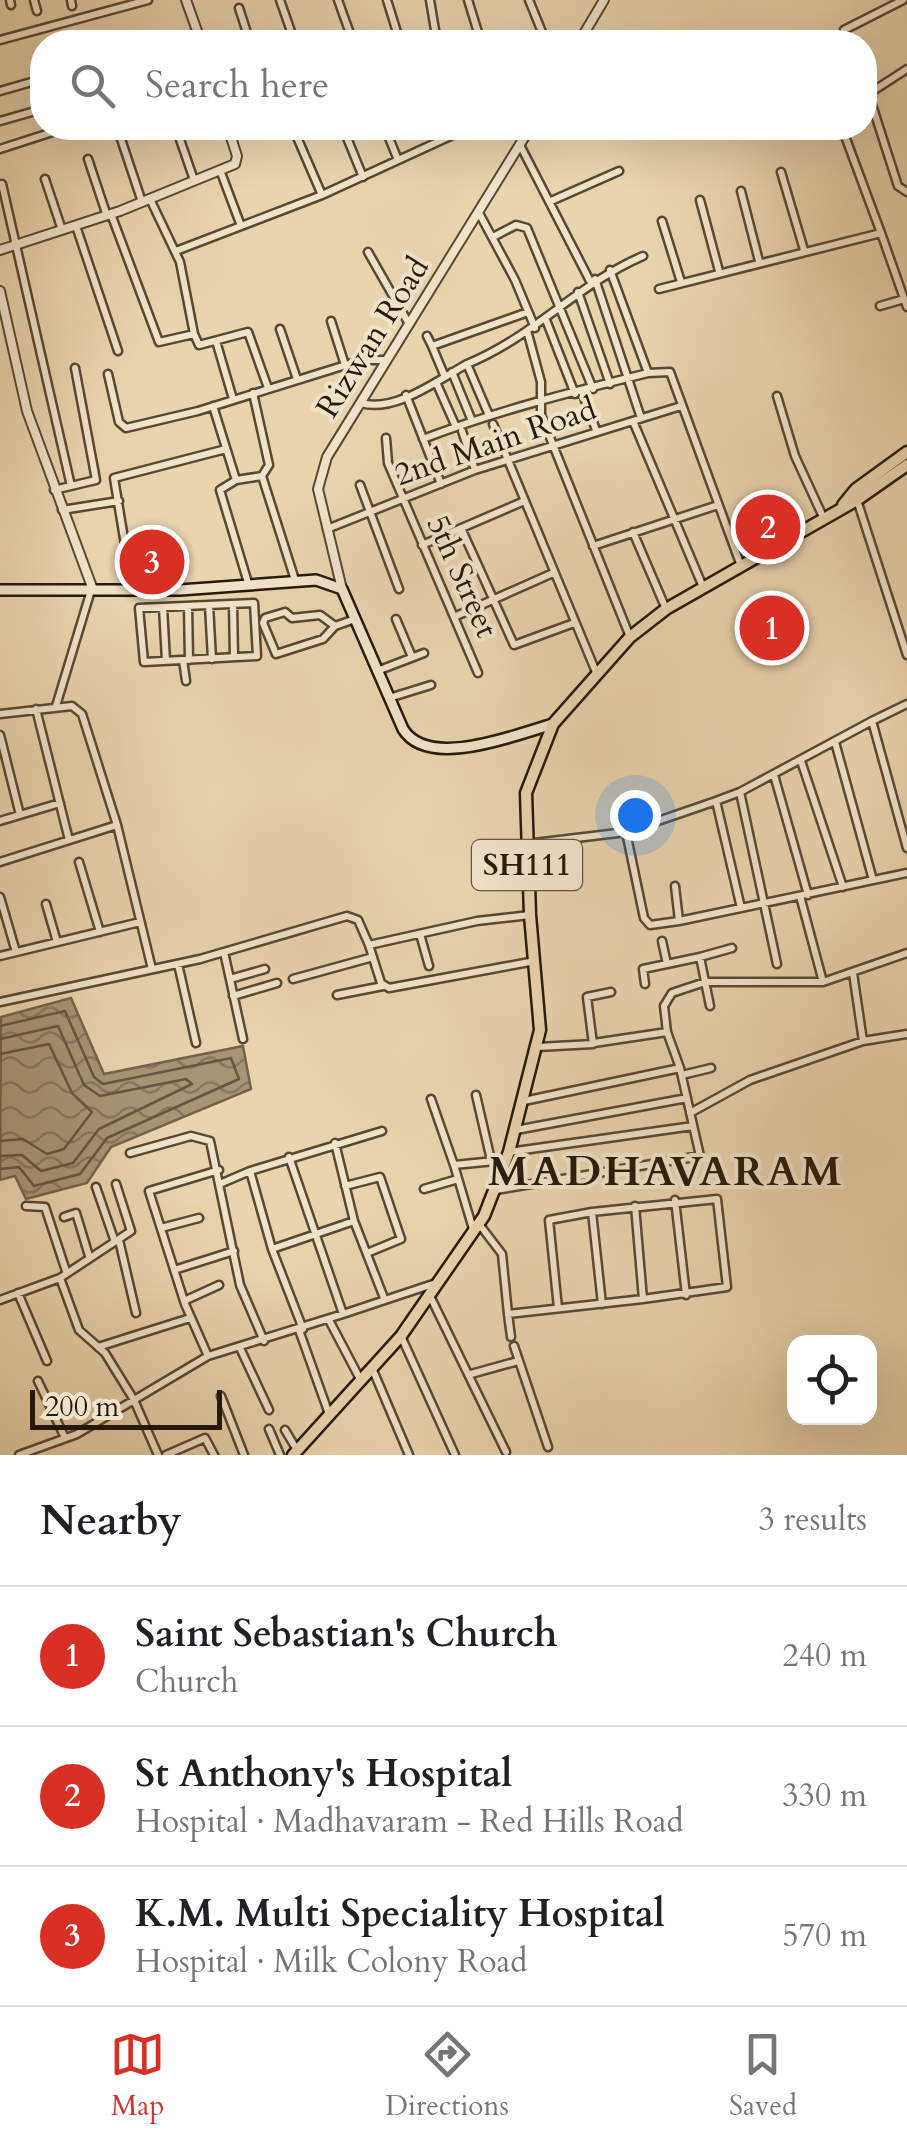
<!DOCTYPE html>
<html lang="en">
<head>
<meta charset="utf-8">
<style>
	:root { --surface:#fff; --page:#f2f2f2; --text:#202124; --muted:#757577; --line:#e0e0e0; --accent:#d93025 }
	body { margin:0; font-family:Cardo,serif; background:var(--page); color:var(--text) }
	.controls { position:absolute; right:30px; bottom:30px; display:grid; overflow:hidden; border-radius:20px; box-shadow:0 10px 40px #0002 }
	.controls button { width:90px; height:90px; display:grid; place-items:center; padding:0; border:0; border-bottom:2px solid var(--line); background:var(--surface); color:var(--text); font:50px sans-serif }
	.scale { position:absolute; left:30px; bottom:25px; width:192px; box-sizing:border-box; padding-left:10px; border:5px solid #27190a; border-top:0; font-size:28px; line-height:35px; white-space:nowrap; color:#27190a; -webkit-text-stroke:8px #f1e3ca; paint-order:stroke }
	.you { position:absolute; left:635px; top:815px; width:35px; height:35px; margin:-25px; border:8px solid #fff; border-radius:50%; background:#1a73e8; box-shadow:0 0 0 15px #1a73e833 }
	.badge { display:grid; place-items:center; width:65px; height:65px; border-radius:50%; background:var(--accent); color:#fff; font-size:32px; font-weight:700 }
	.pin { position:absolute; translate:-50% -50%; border:5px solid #fff; box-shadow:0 2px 10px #0006 }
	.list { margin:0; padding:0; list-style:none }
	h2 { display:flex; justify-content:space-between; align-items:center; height:130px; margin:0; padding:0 40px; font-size:42px }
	h2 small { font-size:32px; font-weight:400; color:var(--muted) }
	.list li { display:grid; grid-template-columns:65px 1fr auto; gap:30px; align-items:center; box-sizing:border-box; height:140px; padding:0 40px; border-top:2px solid var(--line) }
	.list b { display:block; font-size:38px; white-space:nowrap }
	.list p { margin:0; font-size:32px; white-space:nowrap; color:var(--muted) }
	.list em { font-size:32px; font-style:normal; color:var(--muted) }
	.icon { flex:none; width:55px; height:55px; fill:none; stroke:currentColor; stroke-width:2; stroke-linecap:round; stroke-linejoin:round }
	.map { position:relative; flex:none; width:907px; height:1455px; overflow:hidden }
	.search { position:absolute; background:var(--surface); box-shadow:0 10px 40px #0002; left:30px; right:30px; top:30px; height:110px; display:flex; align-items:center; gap:25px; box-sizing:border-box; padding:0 35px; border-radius:40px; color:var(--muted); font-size:38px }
	.sheet { height:550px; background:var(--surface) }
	nav { display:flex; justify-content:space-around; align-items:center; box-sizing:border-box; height:140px; border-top:2px solid var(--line); background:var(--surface); font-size:28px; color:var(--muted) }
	nav a { display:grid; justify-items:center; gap:5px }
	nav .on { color:var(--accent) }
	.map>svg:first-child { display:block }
</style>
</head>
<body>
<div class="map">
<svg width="907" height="1455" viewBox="0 0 907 1455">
	<defs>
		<pattern id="water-waves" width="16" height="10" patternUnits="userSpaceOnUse" patternTransform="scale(2.5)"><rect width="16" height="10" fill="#a79476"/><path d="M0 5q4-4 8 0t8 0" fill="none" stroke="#88785f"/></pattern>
	</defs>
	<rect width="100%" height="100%" fill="#e9d4ae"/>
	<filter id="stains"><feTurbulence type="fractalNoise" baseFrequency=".002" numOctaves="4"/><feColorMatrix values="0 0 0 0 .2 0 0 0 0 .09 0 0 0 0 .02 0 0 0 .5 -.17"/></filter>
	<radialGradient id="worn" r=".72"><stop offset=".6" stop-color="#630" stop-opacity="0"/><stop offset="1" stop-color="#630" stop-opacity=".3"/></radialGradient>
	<path fill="url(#water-waves)" stroke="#74634b" stroke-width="2.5" d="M71,998L104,1074L243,1046L251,1089L111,1147L87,1183L26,1199L15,1176L0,1180L1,1017Z"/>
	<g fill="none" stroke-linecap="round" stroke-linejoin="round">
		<path stroke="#675640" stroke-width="2.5" d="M0,1026L65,1011L94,1077L103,1084L231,1058L239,1079L107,1138L80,1174L34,1186L19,1167L0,1169
			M0,1039L58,1026L84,1085L100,1096L186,1079L192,1084L99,1129L73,1163L41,1171L22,1155L0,1156
			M0,1054L49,1044L72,1093L92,1112L64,1149L47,1154L23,1139L0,1141"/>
		<defs>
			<path id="minor" d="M10,0L11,5
				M34,0L37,11
				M71,0L72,6
				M280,0L294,40
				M338,0L353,42
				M387,0L400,42
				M430,0L437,42
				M468,0L481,42
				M529,0L546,42
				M239,8L250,42
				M844,30L903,0
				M0,40L148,0
				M167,42L198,33
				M864,80L898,186L907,192
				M0,91L42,79
				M870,93L907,69
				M0,121L42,109
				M176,128L194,180
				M293,128L322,195
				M343,128L363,177
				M385,128L398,160
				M842,128L881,233
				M119,133L142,202
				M520,145L590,281
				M0,149L65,128
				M88,159L107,216
				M220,170L241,226
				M781,172L804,250
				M45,179L62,230
				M2,184L71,486
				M741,191L759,261
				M700,200L719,271
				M551,201L619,171
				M479,213L515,280L535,328
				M111,214L159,342L194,334L180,262L150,199
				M662,221L681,282
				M76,226L118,351
				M493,237L516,225L527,228L593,389
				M176,251L322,195L468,128
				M368,252L409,324
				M595,279L641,418
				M659,289L881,233L907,307
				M578,292L610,384
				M880,306L904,299
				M546,320L575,394
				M331,321L345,365
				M280,329L297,379
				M194,334L199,345L248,332L268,388
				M528,334L541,382V415L630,637
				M427,336L432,346
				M216,341L233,399
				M452,372L472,421
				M648,373L670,372L741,566
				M108,374L119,422L126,428L198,411L362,360H386
				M445,377L432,346L528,312
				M436,382L456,427
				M582,392L596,430
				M253,393L269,465L262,476L295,580
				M406,395L441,484
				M777,396L795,456L824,519
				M361,403C395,413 438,380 467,364
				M213,406L236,480
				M488,413L467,364C535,336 576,285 643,256
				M633,421L703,587
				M493,424L596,672
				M462,431L475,470
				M386,438L388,463L478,673
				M423,439C496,411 571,392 648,373L610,270
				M360,485L399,589
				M54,490L96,480L75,368
				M857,500L907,655
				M62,510L119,501
				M461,528L514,645L574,623
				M327,529L475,470L681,406
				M633,532L666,609
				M422,545L522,502
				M593,546L718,505
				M249,586L220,490L236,480L262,476
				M132,587L114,478L226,449
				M254,603L257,656L144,662L139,608Z
				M233,604L234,657
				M209,605L212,659
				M188,606L189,660
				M163,607L166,661
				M454,617L553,573
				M396,619L412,657
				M335,626L320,615L292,618L285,612L265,618L263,623L276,654L323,639L335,626L355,619
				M183,660L186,681
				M377,671L424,653
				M389,698L431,685
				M56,706L92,587
				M36,709L69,840
				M0,714L72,706L82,714L117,825L152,969
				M872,721L907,704
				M0,735L20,815
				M835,742L873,880
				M801,761L843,887
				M774,775L808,895
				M740,792L716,801L741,908
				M0,821L60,803
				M626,832L716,801
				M526,844L626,832L644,918L650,925L679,921L675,886
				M0,862L117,825
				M79,862L100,932
				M800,896L823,982
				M0,897L16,952
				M46,904L57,942
				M679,921L907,873
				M420,934L429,966
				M662,941L667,964L700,957
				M369,945L381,983L389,988L535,961
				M224,952L243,1039
				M0,956L140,922
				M178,964L196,1043
				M777,964L740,792L872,721L907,848
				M853,973L863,1041
				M230,979L265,969
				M293,979L373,957
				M645,984L643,969L667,964
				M337,995L383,986
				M233,996L277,983
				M0,1002L200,959L347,916L358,920L369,945L477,921L530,915
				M710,1006L700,957L732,948
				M594,1043L667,1032
				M538,1047L593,1044L587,997L611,992
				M682,1075L711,1068
				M476,1095L491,1160
				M431,1099L454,1165
				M524,1101L680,1068
				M690,1113L750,1080L863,1041L907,1034
				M516,1130L687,1098
				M335,1143L354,1221L384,1298
				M509,1152L693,1126
				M130,1153L191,1136L210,1141L240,1285L264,1341
				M289,1157L343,1314L436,1283
				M219,1170L149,1191L185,1304L208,1356L343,1314
				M250,1171L382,1131
				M222,1183L250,1171L272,1249L303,1329
				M345,1186L380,1177L401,1239L367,1253
				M96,1187L115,1242
				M424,1189L458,1179
				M496,1190L700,1156L680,1068L667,1032L664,1006L672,993L705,982H823L907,953
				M675,1200L686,1295
				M26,1206L45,1207L66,1271
				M64,1217L76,1213L89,1256
				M479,1224L502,1254L508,1314L643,1299L635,1206
				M161,1228L199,1218
				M473,1229L454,1165L505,1160
				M119,1240L136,1313
				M272,1249L354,1221
				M174,1270L234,1251
				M60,1278L131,1231L116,1184
				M18,1293L47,1361
				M430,1296L506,1452
				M0,1300L60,1278L79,1330L105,1353L134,1400L208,1356
				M184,1301L219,1285
				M602,1304L592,1212L717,1199L727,1287L643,1299
				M558,1308L549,1220L592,1212
				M508,1314L511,1337
				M329,1320L360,1379
				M299,1330L329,1414
				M401,1336L455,1455
				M514,1346L548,1447
				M98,1347L190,1318
				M240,1348L269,1410
				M372,1368L409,1455
				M471,1374L518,1361
				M38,1381L65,1438
				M221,1396L244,1455
				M269,1429L280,1455
				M285,1430L297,1450
				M19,1455L77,1434L134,1400L158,1455
				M166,1455L205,1438L214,1455"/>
			<path id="tertiary" d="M186,0L201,42
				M579,42L604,0
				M0,250L120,211L235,164L237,156L228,128
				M0,291L27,411L92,587
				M342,589L318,489L327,457L530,128"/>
			<path id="secondary" d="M0,590H180L316,580L342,589L403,729C428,770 515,735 553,724"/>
			<path id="primary" d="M843,505L856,489L907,452
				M293,1455L401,1336L484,1216L509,1152L540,1030L530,915L526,793L553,724L630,637L666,609L857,500L907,465"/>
		</defs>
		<use href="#minor" stroke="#584833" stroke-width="11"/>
		<use href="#tertiary" stroke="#584833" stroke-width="12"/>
		<use href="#secondary" stroke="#27190a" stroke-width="14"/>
		<use href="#primary" stroke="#27190a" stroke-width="15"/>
		<use href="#minor" stroke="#f1e3ca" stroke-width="6"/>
		<use href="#tertiary" stroke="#f1e3ca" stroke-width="8"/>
		<use href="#secondary" stroke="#f1e3ca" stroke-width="9"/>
		<use href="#primary" stroke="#e9d4ae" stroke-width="10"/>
	</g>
	<g text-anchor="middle" stroke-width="8" stroke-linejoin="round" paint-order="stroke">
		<rect fill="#f1e3ca" stroke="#645644" stroke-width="2.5" x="472" y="840" width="110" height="50" rx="8"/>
		<g font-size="30" font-weight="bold" fill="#27190a">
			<text x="527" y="875">SH111</text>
		</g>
		<g font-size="32" fill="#27190a" stroke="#f1e3ca">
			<text transform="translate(372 337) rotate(-58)" y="11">Rizwan Road</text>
			<text transform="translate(495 441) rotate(-19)" y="11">2nd Main Road</text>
			<text transform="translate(463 576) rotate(66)" y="11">5th Street</text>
		</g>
		<g font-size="42" font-weight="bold" letter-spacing="2.5" fill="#27190a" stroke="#f1e3ca">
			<text x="666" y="1185">MADHAVARAM</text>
		</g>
	</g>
	<rect width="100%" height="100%" filter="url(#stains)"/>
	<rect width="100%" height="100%" fill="url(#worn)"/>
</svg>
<div class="controls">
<button><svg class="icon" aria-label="locate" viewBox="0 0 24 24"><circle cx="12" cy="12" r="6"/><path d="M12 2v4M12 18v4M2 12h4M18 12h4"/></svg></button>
</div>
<div class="scale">200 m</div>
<div class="you"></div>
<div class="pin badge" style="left:772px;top:628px">1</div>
<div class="pin badge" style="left:768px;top:527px">2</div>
<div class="pin badge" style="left:152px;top:562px">3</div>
<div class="search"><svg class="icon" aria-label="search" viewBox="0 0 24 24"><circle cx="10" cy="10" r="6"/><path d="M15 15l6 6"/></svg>Search here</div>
</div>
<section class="sheet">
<h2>Nearby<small>3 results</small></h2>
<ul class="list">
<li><span class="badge">1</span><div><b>Saint Sebastian's Church</b><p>Church</p></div><em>240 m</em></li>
<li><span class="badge">2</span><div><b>St Anthony's Hospital</b><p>Hospital · Madhavaram - Red Hills Road</p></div><em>330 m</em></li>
<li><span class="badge">3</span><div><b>K.M. Multi Speciality Hospital</b><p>Hospital · Milk Colony Road</p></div><em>570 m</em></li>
</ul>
</section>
<nav>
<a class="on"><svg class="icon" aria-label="map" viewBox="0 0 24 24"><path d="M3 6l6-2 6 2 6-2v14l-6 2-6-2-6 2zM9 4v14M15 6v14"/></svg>Map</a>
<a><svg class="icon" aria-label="directions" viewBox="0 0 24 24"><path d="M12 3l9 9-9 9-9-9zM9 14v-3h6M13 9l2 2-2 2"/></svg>Directions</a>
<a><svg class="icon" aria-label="saved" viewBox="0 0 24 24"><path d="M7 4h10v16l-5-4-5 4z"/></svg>Saved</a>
</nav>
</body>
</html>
